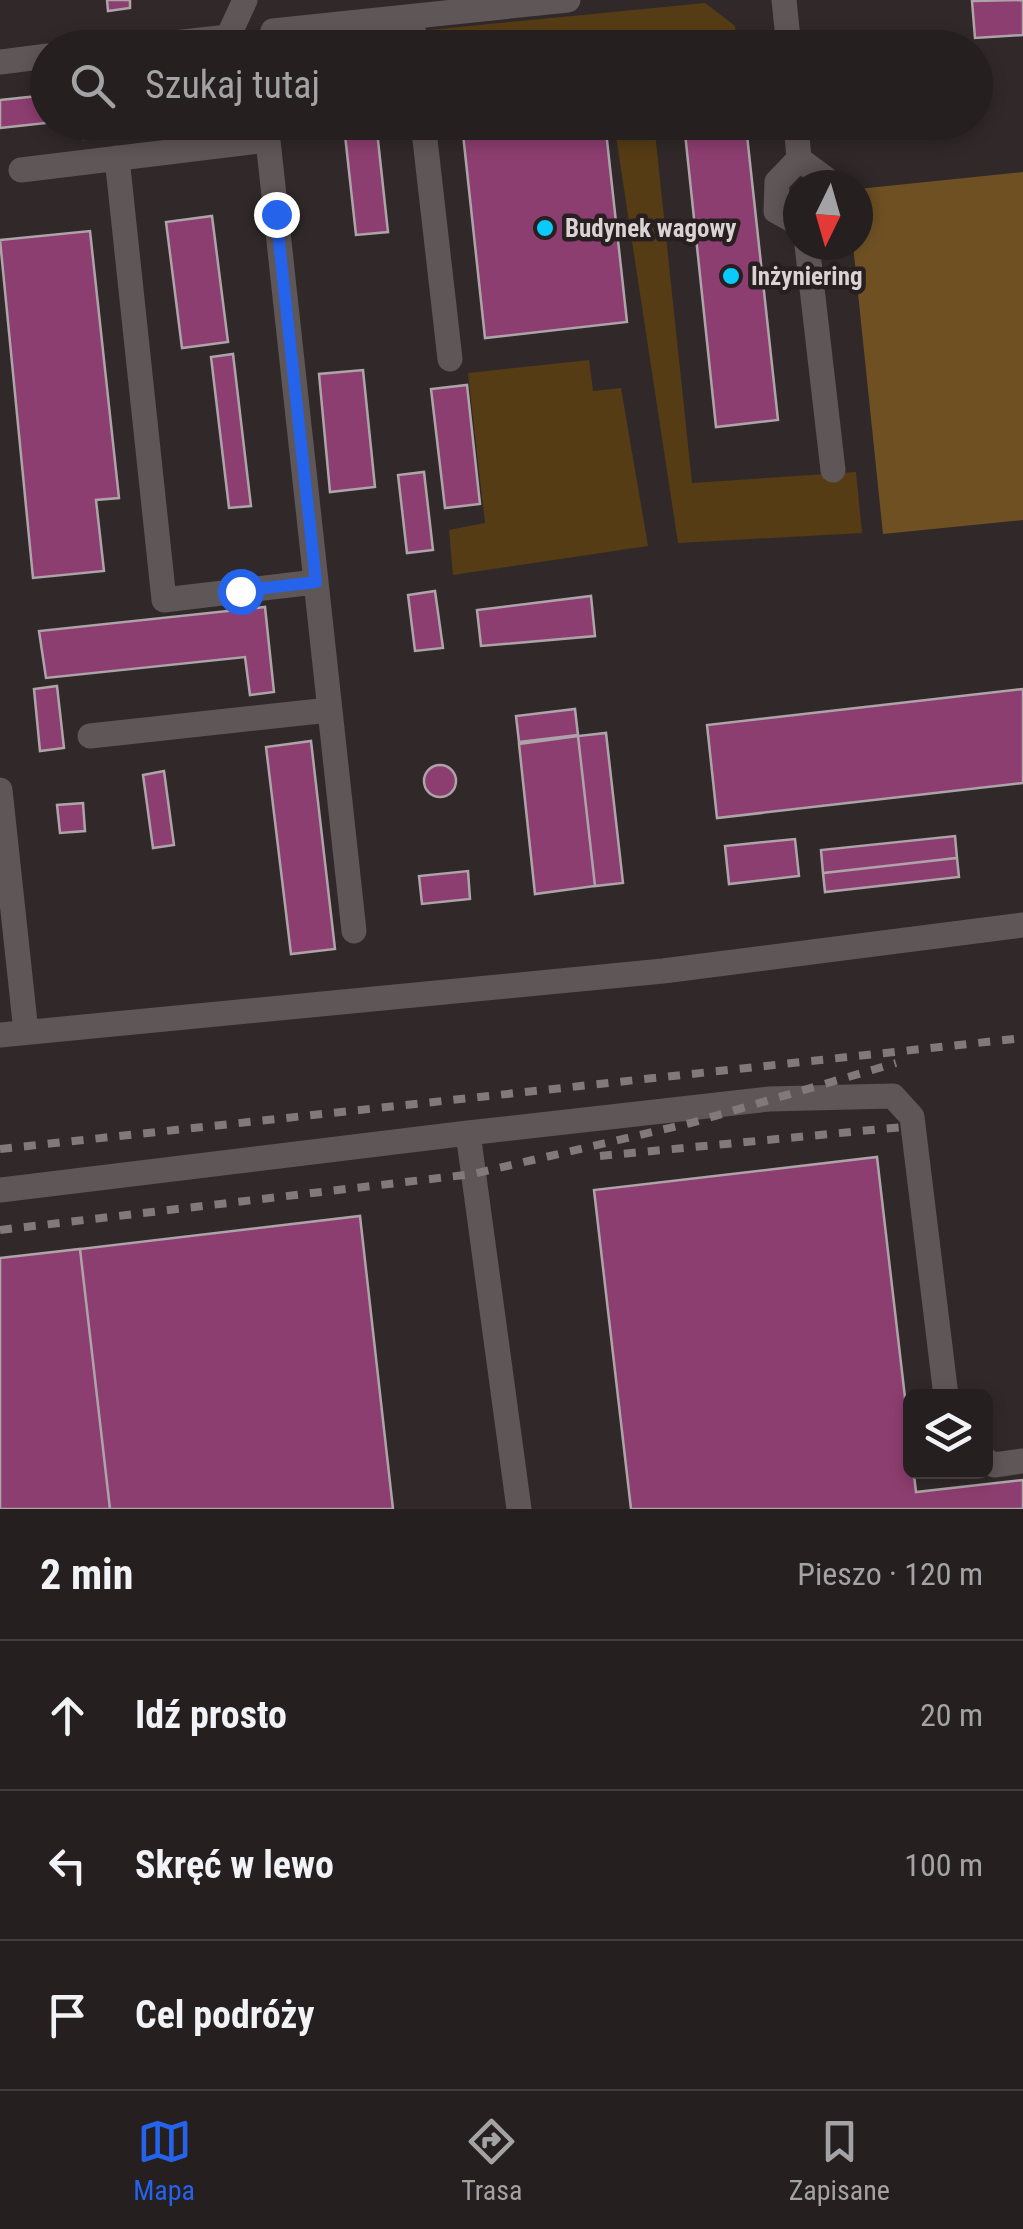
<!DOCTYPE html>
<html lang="pl">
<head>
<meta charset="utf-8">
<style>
	:root { --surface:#251f1f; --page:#2d2728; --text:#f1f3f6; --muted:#a3a2a4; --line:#423d3d; --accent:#2563eb }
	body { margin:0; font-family:"Roboto Condensed",sans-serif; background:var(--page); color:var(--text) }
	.controls { position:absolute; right:30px; bottom:30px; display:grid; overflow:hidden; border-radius:15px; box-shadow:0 5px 15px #0003 }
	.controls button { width:90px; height:90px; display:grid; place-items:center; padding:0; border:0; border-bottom:2px solid var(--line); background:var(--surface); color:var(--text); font:50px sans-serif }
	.compass { position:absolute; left:783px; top:170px; width:90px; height:90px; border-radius:50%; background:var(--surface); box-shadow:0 5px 15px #0003; rotate:185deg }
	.stop { position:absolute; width:30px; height:30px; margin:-22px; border:8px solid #2563eb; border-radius:50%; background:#fff }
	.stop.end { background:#2563eb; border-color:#fff; box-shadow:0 2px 10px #0008 }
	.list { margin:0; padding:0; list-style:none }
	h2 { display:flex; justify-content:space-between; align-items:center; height:130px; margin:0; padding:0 40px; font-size:42px }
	h2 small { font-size:32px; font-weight:400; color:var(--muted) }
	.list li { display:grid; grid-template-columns:65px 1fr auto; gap:30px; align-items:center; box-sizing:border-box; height:150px; padding:0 40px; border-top:2px solid var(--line) }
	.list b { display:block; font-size:38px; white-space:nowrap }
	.list em { font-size:32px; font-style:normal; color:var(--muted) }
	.icon { flex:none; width:55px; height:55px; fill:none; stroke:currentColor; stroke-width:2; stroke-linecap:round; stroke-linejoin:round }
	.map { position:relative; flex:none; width:1023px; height:1509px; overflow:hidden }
	.search { position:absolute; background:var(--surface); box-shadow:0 5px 15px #0003; left:30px; right:30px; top:30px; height:110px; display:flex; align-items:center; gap:25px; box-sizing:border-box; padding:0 35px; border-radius:55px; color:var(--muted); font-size:38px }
	.sheet { height:580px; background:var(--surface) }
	nav { display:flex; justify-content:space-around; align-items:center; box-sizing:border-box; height:140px; border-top:2px solid var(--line); background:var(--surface); font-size:28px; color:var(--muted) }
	nav a { display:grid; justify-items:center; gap:5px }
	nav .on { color:var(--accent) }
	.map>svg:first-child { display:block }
</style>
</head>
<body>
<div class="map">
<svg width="1023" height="1509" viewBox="0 0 1023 1509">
	<rect width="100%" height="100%" fill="#312929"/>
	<path fill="#563c15" d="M705,3L735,26L737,47H431L429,30Z
		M614,123H654L692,483L856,472L862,533L678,543Z
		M589,360L593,391L621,388L648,546L453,575L449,530L485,523L468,373Z"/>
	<path fill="#6e5023" d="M1023,172V520L883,534L853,245H858V189Z"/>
	<path fill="#8d3e70" stroke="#ada4a9" stroke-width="2.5" d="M107,0H130V8L108,11Z
		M1023,0V35L975,38L972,1Z
		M48,95V122H55L0,128V100Z
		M83,122H159L160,132L84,139Z
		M568,122H605L627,322L485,338L463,134Z
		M746,126L778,420L716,427L685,133Z
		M377,131L388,232L356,235L345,135Z
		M212,216L228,342L182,348L166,222Z
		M90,231L119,498L96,500L104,571L33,578L0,240Z
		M233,354L251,506L229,508L211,357Z
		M363,370L375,487L330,492L319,374Z
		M467,385L480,504L445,508L431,389Z
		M424,472L433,550L407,553L398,475Z
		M435,591L443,648L415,651L408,595Z
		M591,596L595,636L481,646L477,610Z
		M265,607L274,692L250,695L245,657L46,678L39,631Z
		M57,686L64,748L40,751L34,689Z
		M1023,689V783L717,818L707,725Z
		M575,709L578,735L519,742L516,716Z
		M606,733L623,883L595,886L578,736Z
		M578,736L595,886L535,894L519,744Z
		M311,741L335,949L291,954L266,747Z
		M424 781a16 16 0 1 1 32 0a16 16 0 1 1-32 0Z
		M164,771L174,845L153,848L143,775Z
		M83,803L85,831L60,833L57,805Z
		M955,836L957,858L823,873L821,850Z
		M795,839L799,876L729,884L725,846Z
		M957,858L959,877L825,892L823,873Z
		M468,871L470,899L422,904L419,876Z
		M877,1157L916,1492L1023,1480V1509H631L594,1190Z
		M360,1216L393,1509H110L80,1249Z
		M80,1249L110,1509H0V1258Z"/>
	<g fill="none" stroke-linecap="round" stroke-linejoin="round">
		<path stroke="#5f5657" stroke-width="25" d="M784,0L789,48
			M412,17L415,48
			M129,48L228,37L245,0
			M267,48L273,31L568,0
			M0,62L48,56
			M266,122L354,931
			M423,122L450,359
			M796,122L799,159L777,182L776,211L798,223
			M117,158L164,600L315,582
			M799,159L826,179L827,185
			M21,170L268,140
			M807,245L833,470
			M90,736L329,710
			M0,790L26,1032
			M0,1035L663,971L1023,925
			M468,1133L769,1099L893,1096L912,1117L946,1396
			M0,1190L468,1133L519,1509
			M986,1460L994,1465L1023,1461"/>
		<path stroke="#817a7a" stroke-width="8" stroke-dasharray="12 12" stroke-linecap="butt" d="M0,1149L1023,1038
			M600,1156L903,1127
			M0,1230L473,1174L691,1123L896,1063"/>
	</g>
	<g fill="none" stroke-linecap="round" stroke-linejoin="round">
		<path stroke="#2563eb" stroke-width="12" d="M240,591L316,582L276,214"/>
	</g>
	<g fill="#0acafa" stroke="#271f20" stroke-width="4">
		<circle cx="545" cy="228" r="10"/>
		<circle cx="731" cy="276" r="10"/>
	</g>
	<g text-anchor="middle" stroke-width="9" stroke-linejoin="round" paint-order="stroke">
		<g font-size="25" font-weight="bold" fill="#d9d3d4" stroke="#271f20" text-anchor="start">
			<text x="565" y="237">Budynek wagowy</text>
			<text x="751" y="285">Inżyniering</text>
		</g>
	</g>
</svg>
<div class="controls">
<button><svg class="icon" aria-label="layers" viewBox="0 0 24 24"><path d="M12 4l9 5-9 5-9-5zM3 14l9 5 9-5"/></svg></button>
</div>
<svg class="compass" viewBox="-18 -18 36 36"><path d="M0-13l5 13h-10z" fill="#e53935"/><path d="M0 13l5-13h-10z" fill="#a3a2a4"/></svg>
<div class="stop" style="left:240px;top:591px"></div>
<div class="stop end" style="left:276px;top:214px"></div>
<div class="search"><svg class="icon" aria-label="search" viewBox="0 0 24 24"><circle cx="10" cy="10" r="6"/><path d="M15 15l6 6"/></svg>Szukaj tutaj</div>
</div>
<section class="sheet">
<h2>2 min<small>Pieszo · 120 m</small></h2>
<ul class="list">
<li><svg class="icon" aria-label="ahead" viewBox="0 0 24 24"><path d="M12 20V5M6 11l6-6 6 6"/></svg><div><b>Idź prosto</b></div><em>20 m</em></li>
<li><svg class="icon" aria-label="left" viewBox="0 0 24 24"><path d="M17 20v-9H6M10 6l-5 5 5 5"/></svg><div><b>Skręć w lewo</b></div><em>100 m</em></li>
<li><svg class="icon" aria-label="arrive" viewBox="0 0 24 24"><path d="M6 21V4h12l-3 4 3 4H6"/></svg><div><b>Cel podróży</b></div></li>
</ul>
</section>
<nav>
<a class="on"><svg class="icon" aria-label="map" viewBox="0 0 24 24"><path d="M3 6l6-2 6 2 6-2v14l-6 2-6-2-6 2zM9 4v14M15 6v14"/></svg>Mapa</a>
<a><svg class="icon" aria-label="directions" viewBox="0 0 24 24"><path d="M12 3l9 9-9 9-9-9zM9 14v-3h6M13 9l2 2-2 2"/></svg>Trasa</a>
<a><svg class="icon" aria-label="saved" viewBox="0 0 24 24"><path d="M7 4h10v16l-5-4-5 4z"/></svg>Zapisane</a>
</nav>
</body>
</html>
